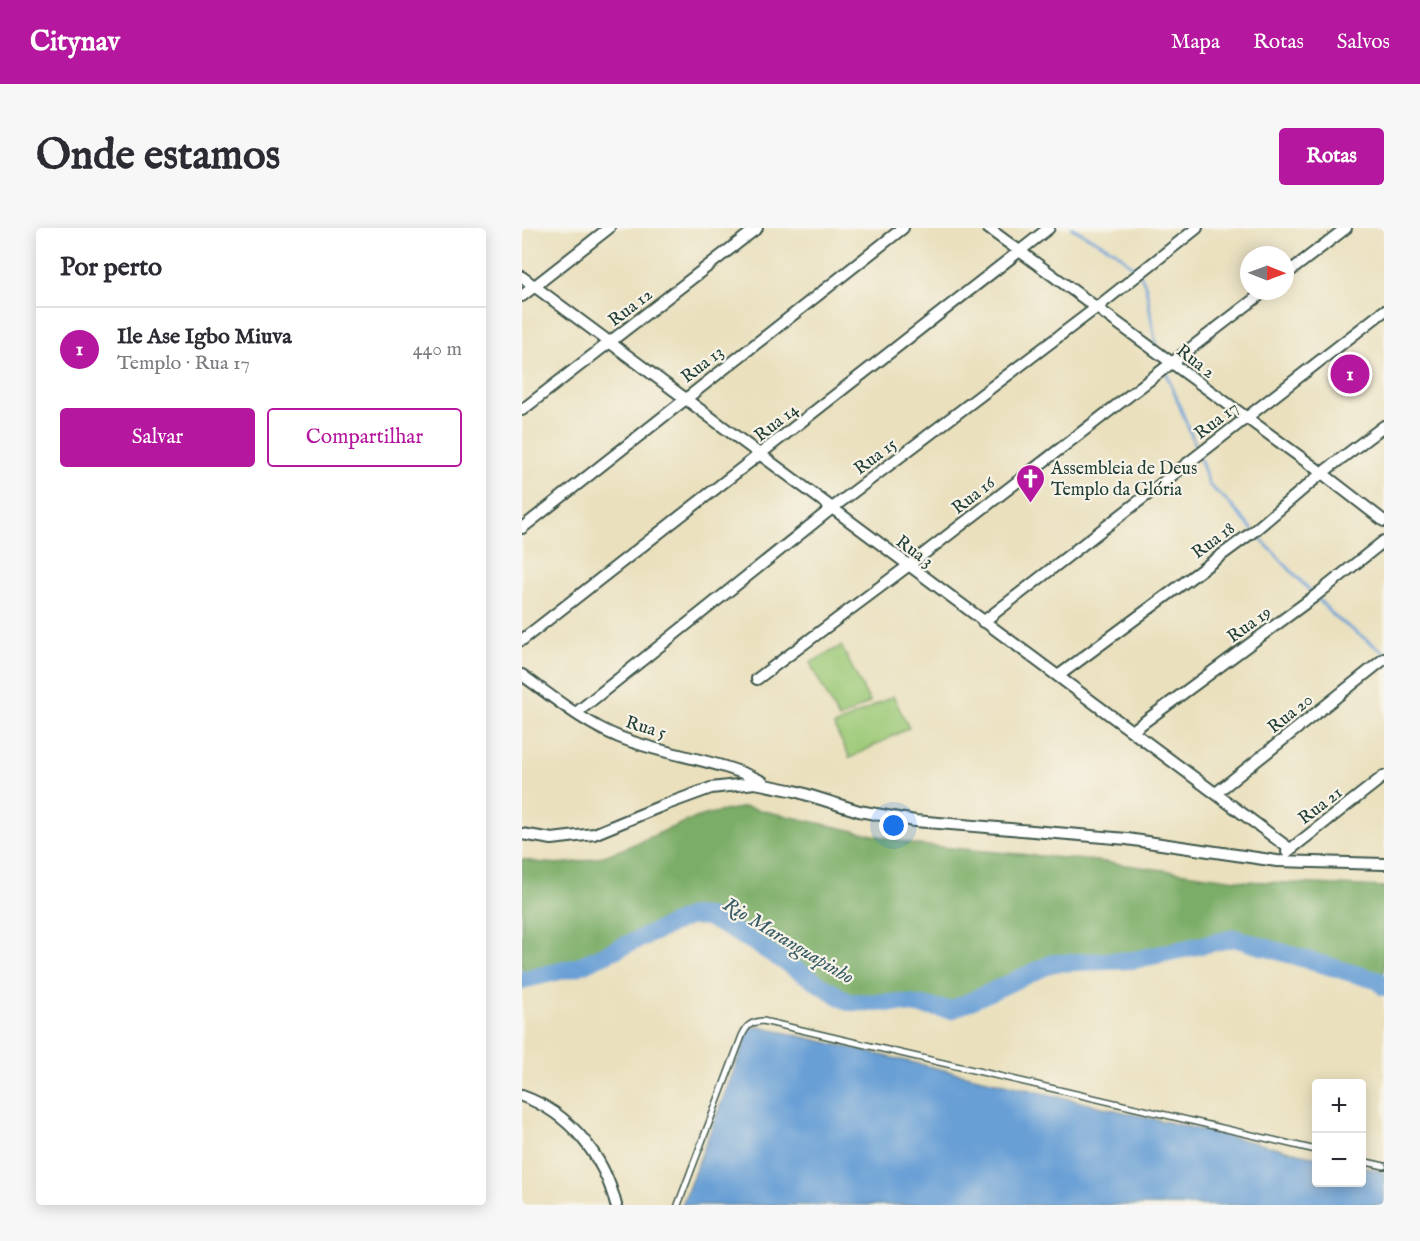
<!DOCTYPE html>
<html lang="pt">
<head>
<meta charset="utf-8">
<style>
	:root { --surface:#fff; --page:#f7f7f7; --text:#2b2b33; --muted:#7c7c81; --line:#e1e1e2; --accent:#b5179e }
	body { margin:0; font-family:"IM FELL English",serif; background:var(--page); color:var(--text) }
	.controls { position:absolute; right:18px; bottom:18px; display:grid; overflow:hidden; border-radius:6px; box-shadow:0 3px 15px #0003 }
	.controls button { width:54px; height:54px; display:grid; place-items:center; padding:0; border:0; border-bottom:2px solid var(--line); background:var(--surface); color:var(--text); font:30px sans-serif }
	.compass { position:absolute; left:718px; top:18px; width:54px; height:54px; border-radius:50%; background:var(--surface); box-shadow:0 3px 15px #0003; rotate:91deg }
	.you { position:absolute; left:372px; top:598px; width:21px; height:21px; margin:-15px; border:4px solid #fff; border-radius:50%; background:#1a73e8; box-shadow:0 0 0 9px #1a73e833 }
	.badge { display:grid; place-items:center; width:39px; height:39px; border-radius:50%; background:var(--accent); color:#fff; font-size:20px; font-weight:700 }
	.pin { position:absolute; translate:-50% -50%; border:3px solid #fff; box-shadow:0 2px 6px #0006 }
	.list { margin:0; padding:0; list-style:none }
	h2 { display:flex; justify-content:space-between; align-items:center; height:78px; margin:0; padding:0 24px; font-size:26px }
	h2 small { font-size:20px; font-weight:400; color:var(--muted) }
	.list li { display:grid; grid-template-columns:39px 1fr auto; gap:18px; align-items:center; box-sizing:border-box; height:84px; padding:0 24px; border-top:2px solid var(--line) }
	.list b { display:block; font-size:22px; white-space:nowrap }
	.list p { margin:0; font-size:20px; white-space:nowrap; color:var(--muted) }
	.list em { font-size:20px; font-style:normal; color:var(--muted) }
	.actions { display:flex; gap:12px; padding:18px 24px }
	.actions a { flex:1; padding:14px 0; border:2px solid var(--accent); border-radius:6px; text-align:center; font-size:21px; color:var(--accent) }
	.actions .main { background:var(--accent); color:#fff }
	.map { position:relative; flex:none; width:862px; height:977px; overflow:hidden; border-radius:6px }
	header { display:flex; align-items:center; gap:36px; box-sizing:border-box; height:84px; padding:0 30px; background:var(--accent); color:#fff }
	header strong { font-size:28px }
	nav { display:flex; gap:33px; margin-inline-start:auto; font-size:21px }
	.intro { display:flex; align-items:center; justify-content:space-between; box-sizing:border-box; height:144px; padding:0 36px }
	h1 { margin:0; font-size:42px }
	.button { padding:15px 27px; border-radius:6px; background:var(--accent); color:#fff; font-size:21px; font-weight:700 }
	main { display:flex; gap:36px; padding:0 36px }
	aside { flex:1; background:var(--surface); border-radius:6px; box-shadow:0 3px 15px #0003 }
	.map>svg:first-child { display:block }
</style>
</head>
<body>
<header>
<strong>Citynav</strong>
<nav><a>Mapa</a><a>Rotas</a><a>Salvos</a></nav>
</header>
<div class="intro"><h1>Onde estamos</h1><a class="button">Rotas</a></div>
<main>
<aside>
<h2>Por perto<small></small></h2>
<ul class="list">
<li><span class="badge">1</span><div><b>Ile Ase Igbo Miuva</b><p>Templo · Rua 17</p></div><em>440 m</em></li>
</ul>
<div class="actions"><a class="main">Salvar</a><a>Compartilhar</a></div>
</aside>
<div class="map">
<svg width="862" height="977" viewBox="0 0 862 977">
	<rect width="100%" height="100%" fill="#f7f3e8"/>
	<filter id="ink" filterUnits="userSpaceOnUse"><feTurbulence type="fractalNoise" baseFrequency=".0167" numOctaves="2"/><feDisplacementMap in="SourceGraphic" scale="12" xChannelSelector="R" yChannelSelector="G"/><feConvolveMatrix kernelMatrix="1 2 1 2 8 2 1 2 1" color-interpolation-filters="sRGB"/></filter>
	<filter id="wash" filterUnits="userSpaceOnUse"><feTurbulence type="fractalNoise" baseFrequency=".008" numOctaves="4" result="noise"/><feDisplacementMap in="SourceGraphic" scale="24" xChannelSelector="R" yChannelSelector="G"/><feGaussianBlur stdDeviation="1.35" result="paint"/><feColorMatrix in="noise" values="0 0 0 0 0 0 0 0 0 0 0 0 0 0 0 0 0 1.4 0 .05"/><feComposite in="paint" operator="in"/></filter>
	<g filter="url(#wash)">
		<rect width="100%" height="100%" fill="#eae0bd"/>
		<path fill="#9bc976" stroke="#5d8355" stroke-width="1.5" d="M319,418L348,474L317,491L288,435Z
			M371,468L387,500L328,530L312,498Z"/>
		<path fill="#7cad67" stroke="#4e754e" stroke-width="1.5" d="M224,579L396,617L575,633L722,653L862,659V759L857,753L712,710L612,732L531,735L429,782L381,775L326,774L228,712L187,689L169,688L55,739L0,752V631C66,649 115,611 174,590C190,584 208,582 224,579Z"/>
		<path fill="#679fd5" stroke="#436e84" stroke-width="1.5" d="M230,799H239L794,929V954H840V939L862,944V977H160L226,806Z"/>
		<g fill="none" stroke-linecap="round" stroke-linejoin="round">
			<path stroke="#679fd5" stroke-width="3" d="M550,0L593,23L616,43
				M619,48L624,59L634,118
				M644,144L676,224
				M678,230L687,257L704,272L730,301
				M734,306L814,390L862,424
				M857,753L862,747"/>
			<path stroke="#679fd5" stroke-width="18" d="M0,752L55,739L168,688L186,689L228,712L326,774L381,775L429,782L531,735L612,732L712,710L857,753L862,759"/>
		</g>
	</g>
	<g filter="url(#ink)">
		<g fill="none" stroke-linecap="round" stroke-linejoin="round">
			<defs>
				<path id="lane" d="M840,933L862,938
					M156,977L220,808C225,797 229,794 241,793L794,922"/>
				<path id="street" d="M466,0L800,245L862,293
					M763,47L824,0
					M0,49L768,621
					M0,68L87,0
					M0,182L235,0
					M0,300L381,0
					M461,394L862,83
					M0,412L527,0
					M0,447C31,469 62,495 97,509C144,528 196,531 241,554
					M536,448L732,303L800,245L862,198
					M235,451L386,338L743,63
					M54,485L309,281L574,80L675,0
					M610,503L793,368L862,313
					M694,565L862,431
					M0,606L30,611L72,606L137,579L189,560L233,555L273,563L337,583L393,593L605,611L755,633L862,636
					M765,624L862,548
					M0,868C48,885 82,928 94,977"/>
			</defs>
			<use href="#lane" stroke="#3d5549" stroke-width="8"/>
			<use href="#street" stroke="#3d5549" stroke-width="14"/>
			<use href="#lane" stroke="#fff" stroke-width="5"/>
			<use href="#street" stroke="#fff" stroke-width="10"/>
		</g>
	</g>
	<defs>
		<symbol id="church-pin" viewBox="-11 -11 22 30"><path d="M0 17L-7.5 6A9.5 9.5 0 1 1 7.5 6Z" fill="#b5179e" stroke="#f7f3e8"/><path d="M-1.2-6h2.4v3.5h3.3v2.4h-3.3V6h-2.4V-.1h-3.3v-2.4h3.3Z" fill="#fff"/></symbol>
	</defs>
	<g fill-rule="evenodd">
		<use href="#church-pin" x="492" y="234" width="33" height="45"/>
	</g>
	<g text-anchor="middle" stroke-width="4.5" stroke-linejoin="round" paint-order="stroke">
		<g font-size="18" fill="#1f3d34" stroke="#f7f3e8">
			<text transform="translate(108 79) rotate(-38)" y="6">Rua 12</text>
			<text transform="translate(674 133) rotate(37)" y="6">Rua 2</text>
			<text transform="translate(180 136) rotate(-38)" y="6">Rua 13</text>
			<text transform="translate(694 192) rotate(-38)" y="6">Rua 17</text>
			<text transform="translate(254 194) rotate(-38)" y="6">Rua 14</text>
			<text transform="translate(353 228) rotate(-37)" y="6">Rua 15</text>
			<text transform="translate(451 267) rotate(-38)" y="6">Rua 16</text>
			<text transform="translate(691 312) rotate(-37)" y="6">Rua 18</text>
			<text transform="translate(393 323) rotate(36)" y="6">Rua 3</text>
			<text transform="translate(727 396) rotate(-36)" y="6">Rua 19</text>
			<text transform="translate(768 485) rotate(-39)" y="6">Rua 20</text>
			<text transform="translate(124 499) rotate(17)" y="6">Rua 5</text>
			<text transform="translate(798 577) rotate(-38)" y="6">Rua 21</text>
		</g>
		<g font-size="18" fill="#1f3d34" stroke="#f7f3e8" text-anchor="start">
			<text x="529" y="246">Assembleia de Deus<tspan x="529" dy="21">Templo da Glória</tspan></text>
		</g>
		<g font-size="20" font-style="italic" fill="#355a64" stroke="#f7f3e8">
			<text transform="translate(267 712) rotate(31)" y="7">Rio Maranguapinho</text>
		</g>
	</g>
</svg>
<div class="controls">
<button>+</button>
<button>−</button>
</div>
<svg class="compass" viewBox="-18 -18 36 36"><path d="M0-13l5 13h-10z" fill="#e53935"/><path d="M0 13l5-13h-10z" fill="#7c7c81"/></svg>
<div class="you"></div>
<div class="pin badge" style="left:828px;top:146px">1</div>
</div>
</main>
</body>
</html>
